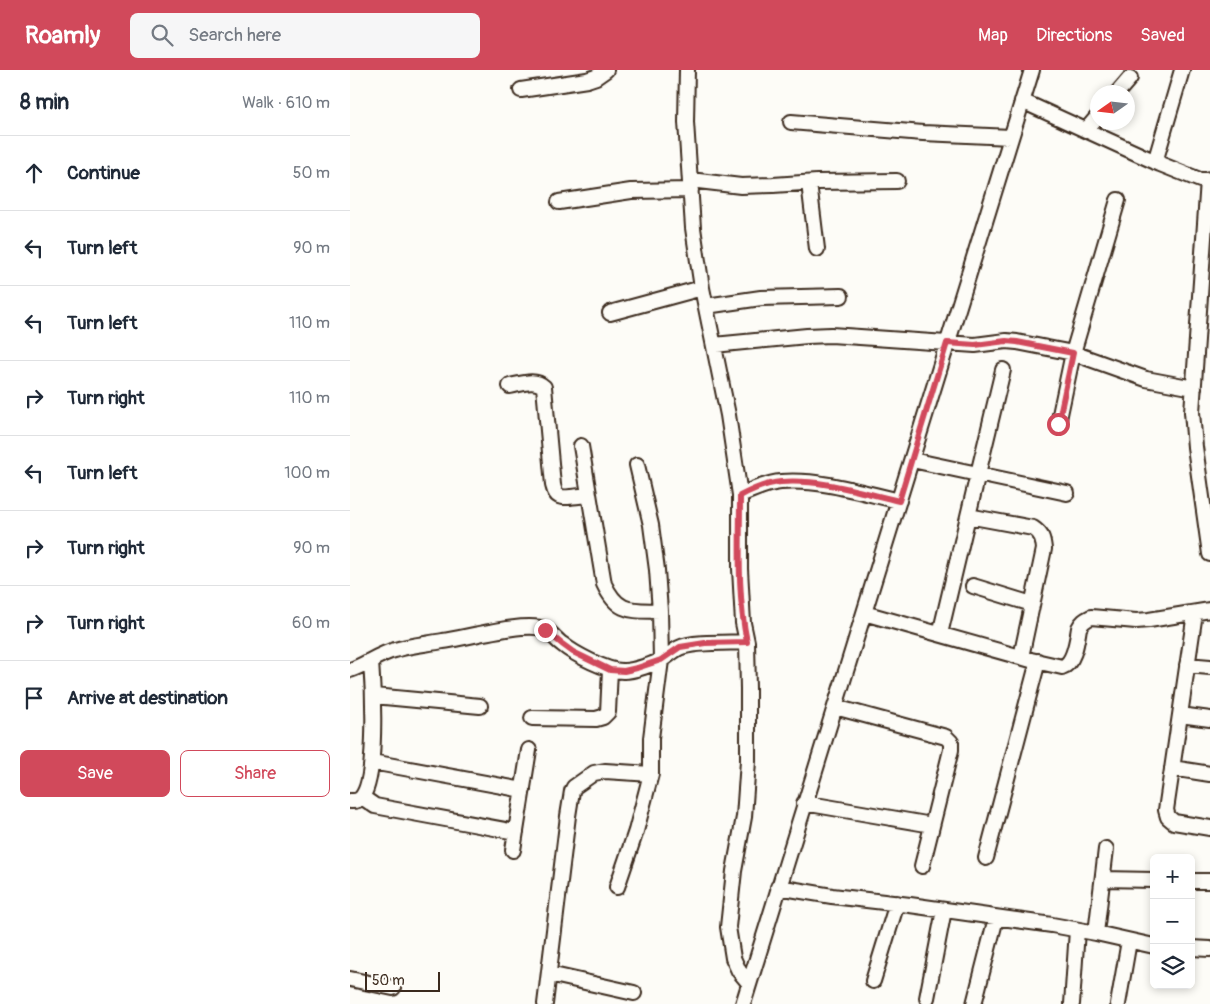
<!DOCTYPE html>
<html lang="en">
<head>
<meta charset="utf-8">
<style>
	:root { --surface:#fff; --page:#f6f6f7; --text:#1f2937; --muted:#747a83; --line:#e0e1e3; --accent:#d1495b }
	body { margin:0; font-family:Pangolin,sans-serif; background:var(--page); color:var(--text) }
	.controls { position:absolute; right:15px; bottom:15px; display:grid; overflow:hidden; border-radius:8px; box-shadow:0 2px 8px #0003 }
	.controls button { width:45px; height:45px; display:grid; place-items:center; padding:0; border:0; border-bottom:1px solid var(--line); background:var(--surface); color:var(--text); font:25px sans-serif }
	.compass { position:absolute; left:740px; top:15px; width:45px; height:45px; border-radius:50%; background:var(--surface); box-shadow:0 2px 8px #0003; rotate:256deg }
	.scale { position:absolute; left:15px; bottom:12px; width:75px; box-sizing:border-box; padding-left:5px; border:2px solid #3b2a1e; border-top:0; font-size:14px; line-height:18px; white-space:nowrap; color:#3b2a1e; -webkit-text-stroke:4px #fdfcf7; paint-order:stroke }
	.stop { position:absolute; width:15px; height:15px; margin:-11px; border:4px solid #d1495b; border-radius:50%; background:#fff }
	.stop.end { background:#d1495b; border-color:#fff; box-shadow:0 1px 5px #0008 }
	.list { margin:0; padding:0; list-style:none }
	h2 { display:flex; justify-content:space-between; align-items:center; height:65px; margin:0; padding:0 20px; font-size:21px }
	h2 small { font-size:16px; font-weight:400; color:var(--muted) }
	.list li { display:grid; grid-template-columns:32px 1fr auto; gap:15px; align-items:center; box-sizing:border-box; height:75px; padding:0 20px; border-top:1px solid var(--line) }
	.list b { display:block; font-size:19px; white-space:nowrap }
	.list em { font-size:16px; font-style:normal; color:var(--muted) }
	.actions { display:flex; gap:10px; padding:15px 20px }
	.actions a { flex:1; padding:11px 0; border:1px solid var(--accent); border-radius:8px; text-align:center; font-size:18px; color:var(--accent) }
	.actions .main { background:var(--accent); color:#fff }
	.icon { flex:none; width:28px; height:28px; fill:none; stroke:currentColor; stroke-width:2; stroke-linecap:round; stroke-linejoin:round }
	.map { position:relative; flex:none; width:860px; height:934px; overflow:hidden }
	header { display:flex; align-items:center; gap:30px; box-sizing:border-box; height:70px; padding:0 25px; background:var(--accent); color:#fff }
	header strong { font-size:24px }
	nav { display:flex; gap:28px; margin-inline-start:auto; font-size:18px }
	.search { width:350px; height:45px; background:var(--page); display:flex; align-items:center; gap:12px; box-sizing:border-box; padding:0 18px; border-radius:8px; color:var(--muted); font-size:19px }
	main { display:flex }
	aside { flex:1; background:var(--surface) }
	.map>svg:first-child { display:block }
</style>
</head>
<body>
<header>
<strong>Roamly</strong>
<div class="search"><svg class="icon" aria-label="search" viewBox="0 0 24 24"><circle cx="10" cy="10" r="6"/><path d="M15 15l6 6"/></svg>Search here</div>
<nav><a>Map</a><a>Directions</a><a>Saved</a></nav>
</header>
<main>
<aside>
<h2>8 min<small>Walk · 610 m</small></h2>
<ul class="list">
<li><svg class="icon" aria-label="ahead" viewBox="0 0 24 24"><path d="M12 20V5M6 11l6-6 6 6"/></svg><div><b>Continue</b></div><em>50 m</em></li>
<li><svg class="icon" aria-label="left" viewBox="0 0 24 24"><path d="M17 20v-9H6M10 6l-5 5 5 5"/></svg><div><b>Turn left</b></div><em>90 m</em></li>
<li><svg class="icon" aria-label="left" viewBox="0 0 24 24"><path d="M17 20v-9H6M10 6l-5 5 5 5"/></svg><div><b>Turn left</b></div><em>110 m</em></li>
<li><svg class="icon" aria-label="right" viewBox="0 0 24 24"><path d="M7 20v-9h11M14 6l5 5-5 5"/></svg><div><b>Turn right</b></div><em>110 m</em></li>
<li><svg class="icon" aria-label="left" viewBox="0 0 24 24"><path d="M17 20v-9H6M10 6l-5 5 5 5"/></svg><div><b>Turn left</b></div><em>100 m</em></li>
<li><svg class="icon" aria-label="right" viewBox="0 0 24 24"><path d="M7 20v-9h11M14 6l5 5-5 5"/></svg><div><b>Turn right</b></div><em>90 m</em></li>
<li><svg class="icon" aria-label="right" viewBox="0 0 24 24"><path d="M7 20v-9h11M14 6l5 5-5 5"/></svg><div><b>Turn right</b></div><em>60 m</em></li>
<li><svg class="icon" aria-label="arrive" viewBox="0 0 24 24"><path d="M6 21V4h12l-3 4 3 4H6"/></svg><div><b>Arrive at destination</b></div></li>
</ul>
<div class="actions"><a class="main">Save</a><a>Share</a></div>
</aside>
<div class="map">
<svg width="860" height="934" viewBox="0 0 860 934">
	<rect width="100%" height="100%" fill="#fdfcf7"/>
	<filter id="ink" filterUnits="userSpaceOnUse"><feTurbulence type="fractalNoise" baseFrequency=".02" numOctaves="2"/><feDisplacementMap in="SourceGraphic" scale="10" xChannelSelector="R" yChannelSelector="G"/><feConvolveMatrix kernelMatrix="1 2 1 2 8 2 1 2 1" color-interpolation-filters="sRGB"/></filter>
	<g filter="url(#ink)">
		<g fill="none" stroke-linecap="round" stroke-linejoin="round">
			<defs>
				<path id="minor" d="M337,0L336,52L343,158L352,218L378,345L390,425V499L393,553L397,572L398,619V691L394,747L384,801L378,857L383,888L389,901L399,913
					M171,20L237,10L246,7L256,0
					M768,22L780,8
					M672,31L810,94L850,110H858L860,109
					M441,52L573,63L661,67
					M736,60L748,46
					M805,92L832,0
					M340,110L391,116L423,115L467,112L547,111
					M858,110L842,342L845,377L860,484
					M459,113L467,179
					M209,132L281,121L341,120
					M356,236L411,228L491,226
					M260,243L352,218
					M364,275L457,266L481,265L625,275L656,271L667,272L723,283L796,309L844,318
					M160,316C171,314 185,308 194,317L203,415C204,419 205,424 209,426C214,429 233,425 239,425
					M708,354L723,283L768,130
					M231,376L254,514C268,544 281,540 310,541
					M562,390L717,423
					M390,425C403,420 416,413 431,412C471,409 510,422 549,431
					M618,446L683,458C692,464 693,469 694,479L671,587
					M623,516L682,534
					M514,543L681,590L712,597C725,593 727,569 729,558C732,552 735,550 741,547L786,551L799,550L860,540
					M845,543L816,740L818,747L824,752L860,758
					M590,564L628,404L653,300
					M837,595L860,597
					M0,600C16,595 28,584 45,580C60,575 77,574 93,571C115,568 176,551 194,559C201,562 206,570 212,574C224,584 258,602 274,601C284,601 304,594 313,589C319,585 323,581 329,578C343,571 380,573 397,572
					M24,626L130,636
					M485,637L596,667L601,672V680L572,796
					M830,645L860,649
					M182,648L246,649L253,647L258,642L260,600
					M22,692L173,720
					M822,698L860,704
					M12,727L25,736L166,762
					M0,731C4,731 7,732 11,728C28,710 23,617 21,591
					M454,733L582,755
					M163,780L179,680
					M636,788L688,591
					M753,809L804,810
					M841,811H860
					M267,817L286,761L301,704V668L311,590L310,541L307,500L301,455L287,395
					M428,817L482,826L560,835L702,855L746,863L804,876
					M746,863L756,779
					M841,878L860,879
					M199,904L284,923
					M0,909L43,918
					M523,911L547,833
					M577,928L594,840
					M195,934L218,746L222,721L224,717L244,703L255,701L301,704
					M393,934L682,0
					M624,934L646,848
					M722,934L727,860
					M768,934L779,871"/>
			</defs>
			<use href="#minor" stroke="#3b2a1e" stroke-width="18"/>
			<use href="#minor" stroke="#fdfcf7" stroke-width="14"/>
		</g>
	</g>
	<g fill="none" stroke-linecap="round" stroke-linejoin="round" filter="url(#ink)">
		<path stroke="#d1495b" stroke-width="6" d="M195,560L212,574L223,582L260,600L274,601L287,598L311,590L330,577L355,573L397,572C387,524 390,474 390,426C403,419 416,413 431,412C471,409 510,422 549,431L597,273L625,275L656,271L667,272L723,283L708,354"/>
	</g>
</svg>
<div class="controls">
<button>+</button>
<button>−</button>
<button><svg class="icon" aria-label="layers" viewBox="0 0 24 24"><path d="M12 4l9 5-9 5-9-5zM3 14l9 5 9-5"/></svg></button>
</div>
<svg class="compass" viewBox="-18 -18 36 36"><path d="M0-13l5 13h-10z" fill="#e53935"/><path d="M0 13l5-13h-10z" fill="#747a83"/></svg>
<div class="scale">50 m</div>
<div class="stop" style="left:708px;top:354px"></div>
<div class="stop end" style="left:195px;top:560px"></div>
</div>
</main>
</body>
</html>
